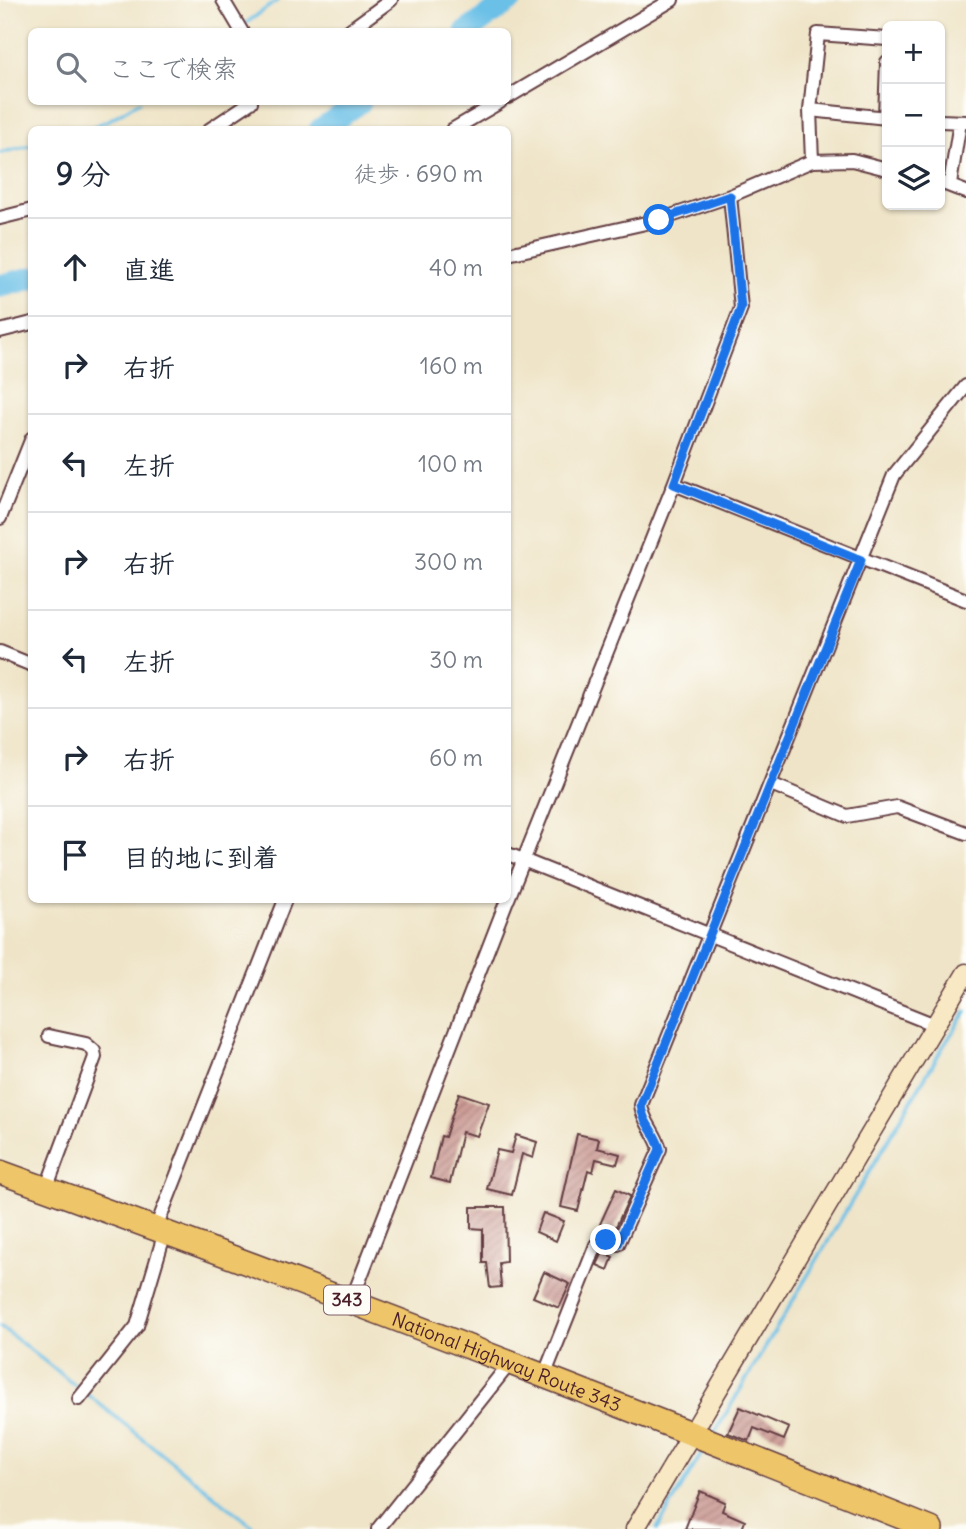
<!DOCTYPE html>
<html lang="ja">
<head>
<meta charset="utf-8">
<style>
	:root { --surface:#fff; --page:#f2f2f3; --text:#1f2937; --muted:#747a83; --line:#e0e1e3 }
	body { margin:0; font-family:Delius,"Klee One",sans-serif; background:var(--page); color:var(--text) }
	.controls { position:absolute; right:21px; top:21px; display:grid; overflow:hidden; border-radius:10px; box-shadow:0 2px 5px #0004 }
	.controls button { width:63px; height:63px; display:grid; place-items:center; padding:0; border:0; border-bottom:2px solid var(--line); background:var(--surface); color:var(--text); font:35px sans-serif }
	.stop { position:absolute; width:21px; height:21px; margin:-16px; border:5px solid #1a73e8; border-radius:50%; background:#fff }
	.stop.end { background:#1a73e8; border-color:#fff; box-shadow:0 2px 7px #0008 }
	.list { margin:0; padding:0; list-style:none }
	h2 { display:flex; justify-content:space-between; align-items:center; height:91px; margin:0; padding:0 28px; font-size:30px }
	h2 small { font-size:23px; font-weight:400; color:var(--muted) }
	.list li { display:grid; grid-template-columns:46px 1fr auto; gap:21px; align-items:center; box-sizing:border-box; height:98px; padding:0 28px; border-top:2px solid var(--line) }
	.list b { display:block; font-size:26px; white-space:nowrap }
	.list em { font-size:23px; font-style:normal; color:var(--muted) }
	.icon { flex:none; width:38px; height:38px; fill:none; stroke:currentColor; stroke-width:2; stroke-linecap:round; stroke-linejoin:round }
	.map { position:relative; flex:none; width:966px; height:1529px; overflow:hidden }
	.search { position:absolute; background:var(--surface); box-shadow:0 2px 5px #0004; left:28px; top:28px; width:483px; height:77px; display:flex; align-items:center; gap:18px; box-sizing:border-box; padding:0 24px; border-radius:10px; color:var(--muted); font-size:26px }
	.panel { position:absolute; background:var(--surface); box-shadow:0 2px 5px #0004; left:28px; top:126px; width:483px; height:777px; border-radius:10px }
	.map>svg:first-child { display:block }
</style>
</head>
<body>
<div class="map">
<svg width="966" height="1529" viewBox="0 0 966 1529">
	<defs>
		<pattern id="building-hatch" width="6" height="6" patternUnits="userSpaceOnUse" patternTransform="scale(1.75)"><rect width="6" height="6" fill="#cb9993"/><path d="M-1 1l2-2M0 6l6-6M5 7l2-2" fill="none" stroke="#a77c78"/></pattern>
	</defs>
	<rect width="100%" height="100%" fill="#fdfcf7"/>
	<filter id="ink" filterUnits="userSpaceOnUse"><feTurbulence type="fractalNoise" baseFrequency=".0143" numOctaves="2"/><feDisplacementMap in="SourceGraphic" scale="14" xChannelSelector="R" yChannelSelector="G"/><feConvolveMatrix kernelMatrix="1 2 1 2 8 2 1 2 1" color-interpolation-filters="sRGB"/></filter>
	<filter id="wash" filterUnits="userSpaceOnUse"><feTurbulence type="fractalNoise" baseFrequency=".00686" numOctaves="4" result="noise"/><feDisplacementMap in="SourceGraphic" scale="28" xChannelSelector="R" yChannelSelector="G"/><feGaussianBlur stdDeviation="1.57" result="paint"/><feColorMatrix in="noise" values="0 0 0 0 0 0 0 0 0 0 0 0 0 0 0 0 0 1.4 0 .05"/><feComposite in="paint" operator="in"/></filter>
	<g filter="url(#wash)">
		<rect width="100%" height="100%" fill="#efe4c7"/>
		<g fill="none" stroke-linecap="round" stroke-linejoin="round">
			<path stroke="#6bc0e7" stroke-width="3.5" d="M242,26L278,0
				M85,130L111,119L139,102
				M0,153L32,145
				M0,1326L81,1390
				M87,1394L256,1529
				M714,1434L943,1047L966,1012
				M657,1529L706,1446"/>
			<path stroke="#6bc0e7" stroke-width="23" d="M466,32L511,0
				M320,130L360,102
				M0,286L32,278"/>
		</g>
		<g id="blocks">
			<path fill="url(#building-hatch)" d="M459,1093L489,1103L477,1136L462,1132L450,1183L431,1178L441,1136L445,1137Z
				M577,1134L599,1139L597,1148L620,1154L617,1164L596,1159L593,1172L588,1170L578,1211L561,1207Z
				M516,1135L537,1142L533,1158L522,1154L512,1195L487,1189L497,1150L511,1153Z
				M616,1189L630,1196L614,1231L600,1224Z
				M471,1207H505L506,1262L499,1263L501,1287L490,1288L487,1263H483V1229L471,1228Z
				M543,1213L564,1221L556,1241L536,1232Z
				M603,1252L613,1257L608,1270L597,1265Z
				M544,1272L570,1284L559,1308L533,1297Z
				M740,1407L789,1428L784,1440L754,1428L749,1441L728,1433Z
				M700,1491L725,1502L722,1511L745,1521L742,1529H685Z"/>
		</g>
	</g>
	<g filter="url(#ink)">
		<use href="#blocks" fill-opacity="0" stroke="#633d42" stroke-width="2"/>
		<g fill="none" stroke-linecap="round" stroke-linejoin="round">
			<defs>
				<path id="street" d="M223,0L242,32
					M347,32L391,0
					M508,97L672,0
					M810,110L887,118
					M885,117L887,62
					M940,121L966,122
					M209,130L251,102
					M452,130L500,102
					M812,161L810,110L818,34L887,39
					M940,182L966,192
					M950,184L960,122
					M0,218L32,210
					M508,254L659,220L730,196L812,161L852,160L887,169
					M0,331L32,323
					M674,484L966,600
					M0,518L32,438
					M0,652L32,665
					M771,784L847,816L897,807L966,833
					M508,854L935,1025
					M508,899L674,484L741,308L730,196
					M46,1189L95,1057L94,1051L86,1044L49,1036
					M156,1228L285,900
					M351,1302L507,900
					M544,1376L596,1245L606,1240L618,1244L660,1149C656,1133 643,1122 641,1105L894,475L966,386
					M79,1399L137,1326L165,1232
					M378,1529L510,1363"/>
				<path id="secondary" d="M635,1529L966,973"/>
				<g id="highway">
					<path id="s1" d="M0,1172C313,1285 623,1405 931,1529"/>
				</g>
			</defs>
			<use href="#street" stroke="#633d42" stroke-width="16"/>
			<use href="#secondary" stroke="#633d42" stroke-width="21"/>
			<use href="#highway" stroke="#633d42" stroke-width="26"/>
			<use href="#street" stroke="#fff" stroke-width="12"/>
			<use href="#secondary" stroke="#f8e8c3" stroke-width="18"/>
			<use href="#highway" stroke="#eec569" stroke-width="23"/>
		</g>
	</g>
	<g fill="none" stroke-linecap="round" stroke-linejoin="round" filter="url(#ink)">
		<path stroke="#1a73e8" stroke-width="9" d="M606,1240L618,1244L660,1149C656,1133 642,1122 641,1105L861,560L674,484L741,308L730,196L659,220"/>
	</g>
	<g text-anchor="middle" stroke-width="6" stroke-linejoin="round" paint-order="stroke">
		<rect fill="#fdfcf7" stroke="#806168" stroke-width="2" x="324" y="1285.5" width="46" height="29" rx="5"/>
		<g font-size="18" font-weight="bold" fill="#4a1f2b">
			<text x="347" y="1306">343</text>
		</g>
		<g font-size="19" fill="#4a1f2b" stroke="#fdfcf7">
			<text dy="7" stroke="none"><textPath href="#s1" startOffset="541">National Highway Route 343</textPath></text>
		</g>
	</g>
</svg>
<div class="controls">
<button>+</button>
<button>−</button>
<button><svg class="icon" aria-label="layers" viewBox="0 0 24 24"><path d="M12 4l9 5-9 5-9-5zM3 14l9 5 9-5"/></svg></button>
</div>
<div class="stop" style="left:659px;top:220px"></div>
<div class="stop end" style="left:606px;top:1240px"></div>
<div class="search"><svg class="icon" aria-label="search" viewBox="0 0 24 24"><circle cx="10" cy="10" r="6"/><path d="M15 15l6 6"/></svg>ここで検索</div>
<section class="panel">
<h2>9 分<small>徒歩 · 690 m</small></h2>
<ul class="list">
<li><svg class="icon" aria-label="ahead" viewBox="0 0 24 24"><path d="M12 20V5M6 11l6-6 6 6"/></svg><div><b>直進</b></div><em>40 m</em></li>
<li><svg class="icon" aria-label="right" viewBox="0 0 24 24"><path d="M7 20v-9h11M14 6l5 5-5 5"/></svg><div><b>右折</b></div><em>160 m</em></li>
<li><svg class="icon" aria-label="left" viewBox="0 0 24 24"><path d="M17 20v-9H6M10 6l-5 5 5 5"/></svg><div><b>左折</b></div><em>100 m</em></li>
<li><svg class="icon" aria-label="right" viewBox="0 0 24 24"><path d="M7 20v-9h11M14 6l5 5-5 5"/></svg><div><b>右折</b></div><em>300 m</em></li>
<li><svg class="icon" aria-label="left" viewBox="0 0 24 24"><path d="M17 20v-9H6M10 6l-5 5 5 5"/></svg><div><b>左折</b></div><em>30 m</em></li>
<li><svg class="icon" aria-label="right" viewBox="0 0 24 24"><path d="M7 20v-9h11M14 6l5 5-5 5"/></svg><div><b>右折</b></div><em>60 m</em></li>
<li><svg class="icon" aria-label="arrive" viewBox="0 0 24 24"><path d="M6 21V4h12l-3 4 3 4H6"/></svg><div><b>目的地に到着</b></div></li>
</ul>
</section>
</div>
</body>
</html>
